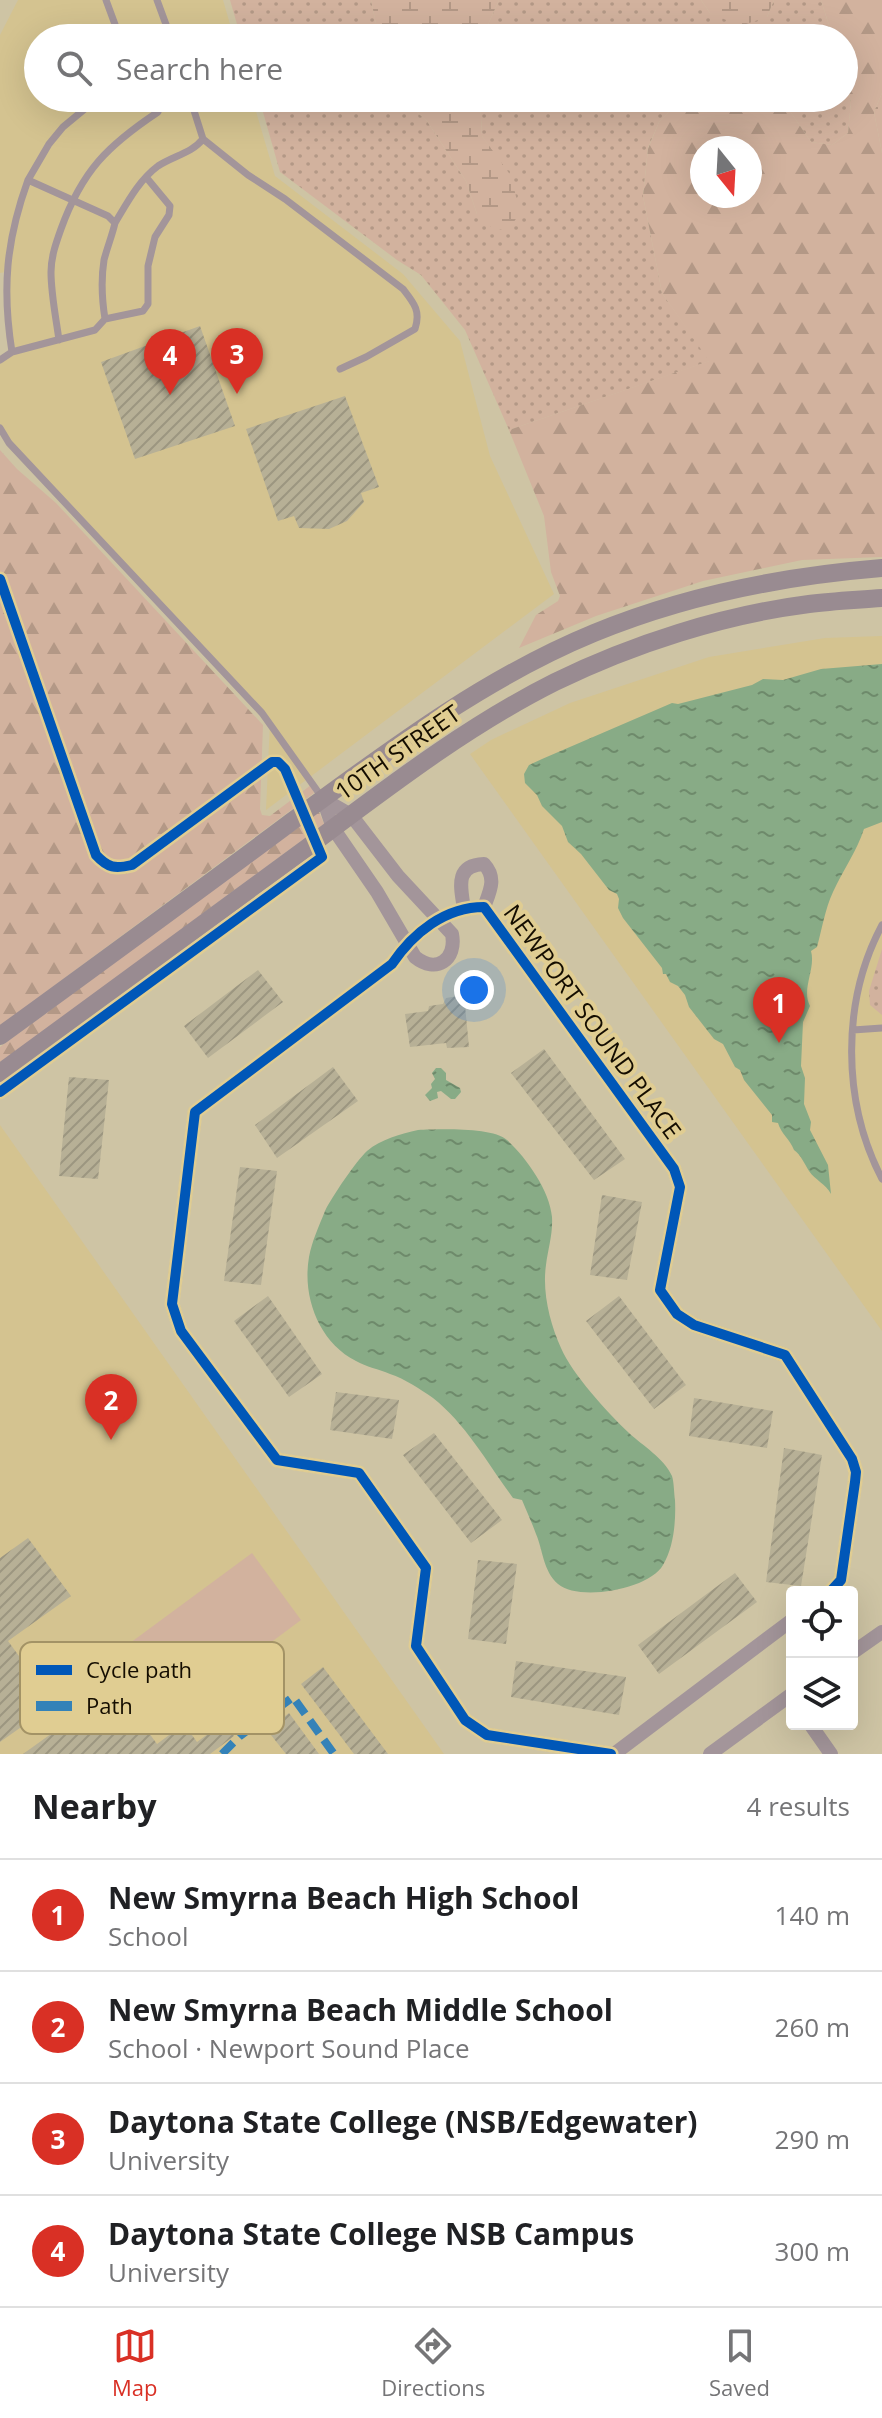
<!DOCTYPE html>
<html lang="en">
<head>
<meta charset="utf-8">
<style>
	:root { --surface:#fff; --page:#f2f2f2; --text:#202124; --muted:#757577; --line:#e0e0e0; --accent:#d93025 }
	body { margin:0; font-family:"Open Sans",sans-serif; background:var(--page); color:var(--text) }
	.controls { position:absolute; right:24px; bottom:24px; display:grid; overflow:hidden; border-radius:8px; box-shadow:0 8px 32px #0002 }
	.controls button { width:72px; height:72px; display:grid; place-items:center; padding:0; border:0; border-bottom:2px solid var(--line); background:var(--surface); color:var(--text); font:40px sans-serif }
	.compass { position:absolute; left:690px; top:136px; width:72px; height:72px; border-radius:50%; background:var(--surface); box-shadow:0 8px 32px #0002; rotate:162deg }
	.you { position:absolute; left:474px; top:990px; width:28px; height:28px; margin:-20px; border:6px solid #fff; border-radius:50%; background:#1a73e8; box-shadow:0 0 0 12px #1a73e833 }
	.badge { display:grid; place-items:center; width:52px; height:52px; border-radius:50%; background:var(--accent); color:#fff; font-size:26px; font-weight:700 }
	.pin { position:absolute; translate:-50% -66px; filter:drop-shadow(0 2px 4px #0008) }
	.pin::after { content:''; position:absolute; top:42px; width:28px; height:24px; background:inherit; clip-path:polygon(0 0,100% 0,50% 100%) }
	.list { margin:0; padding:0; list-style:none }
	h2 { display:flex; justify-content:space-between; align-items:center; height:104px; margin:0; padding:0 32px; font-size:34px }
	h2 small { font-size:26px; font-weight:400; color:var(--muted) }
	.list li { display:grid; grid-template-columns:52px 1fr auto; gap:24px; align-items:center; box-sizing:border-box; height:112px; padding:0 32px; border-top:2px solid var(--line) }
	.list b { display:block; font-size:30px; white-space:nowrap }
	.list p { margin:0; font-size:26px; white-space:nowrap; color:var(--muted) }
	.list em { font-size:26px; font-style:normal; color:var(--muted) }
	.icon { flex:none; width:44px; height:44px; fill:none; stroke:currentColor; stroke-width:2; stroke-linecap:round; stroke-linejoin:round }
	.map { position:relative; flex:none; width:882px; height:1754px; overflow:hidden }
	.search { position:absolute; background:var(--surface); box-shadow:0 8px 32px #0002; left:24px; right:24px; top:24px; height:88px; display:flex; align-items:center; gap:20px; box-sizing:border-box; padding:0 28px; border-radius:44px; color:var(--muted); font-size:30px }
	.sheet { height:552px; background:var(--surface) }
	nav { display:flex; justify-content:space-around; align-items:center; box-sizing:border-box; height:112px; border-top:2px solid var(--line); background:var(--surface); font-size:22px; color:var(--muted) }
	nav a { display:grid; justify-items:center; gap:4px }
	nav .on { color:var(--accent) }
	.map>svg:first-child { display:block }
</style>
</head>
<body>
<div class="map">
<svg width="882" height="1754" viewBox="0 0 882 1754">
	<defs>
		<pattern id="grass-dots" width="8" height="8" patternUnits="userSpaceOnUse" patternTransform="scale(2)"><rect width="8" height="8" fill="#d2b29e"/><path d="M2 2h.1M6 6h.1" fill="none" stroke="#b39886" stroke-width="1.8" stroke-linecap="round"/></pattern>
		<pattern id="forest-firs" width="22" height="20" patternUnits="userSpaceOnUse" patternTransform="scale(2)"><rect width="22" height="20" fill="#d2b29e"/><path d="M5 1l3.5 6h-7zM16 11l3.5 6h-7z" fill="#b39886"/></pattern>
		<pattern id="wetland-marsh" width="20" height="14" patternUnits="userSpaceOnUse" patternTransform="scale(2)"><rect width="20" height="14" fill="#d2b29e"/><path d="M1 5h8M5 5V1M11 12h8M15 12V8" fill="none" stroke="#b39886"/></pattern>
		<pattern id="water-ripples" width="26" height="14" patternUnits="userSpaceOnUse" patternTransform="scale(2)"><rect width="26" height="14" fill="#88ab86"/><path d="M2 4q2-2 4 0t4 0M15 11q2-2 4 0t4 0" fill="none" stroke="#6e8a6b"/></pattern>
		<pattern id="building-hatch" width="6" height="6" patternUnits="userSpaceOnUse" patternTransform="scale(2)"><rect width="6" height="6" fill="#b7b096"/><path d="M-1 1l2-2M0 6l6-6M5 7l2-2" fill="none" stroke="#9c9680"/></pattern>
	</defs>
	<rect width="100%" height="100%" fill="#cec4a4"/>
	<path fill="#d4c390" d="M18,0H223L234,38H38V98H252L275,176L403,274L460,341L490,456L554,594L266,810L270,722L9,443L0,428V360L12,352L6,272L0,273V35Z
		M882,636V1331L470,754L491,740L570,703L709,657L825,638Z
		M0,1125L444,1754H0Z"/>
	<path fill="url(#grass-dots)" d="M230,0H371L379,38H241Z
		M499,0H701L710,13L767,17L774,0H821L833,38H482Z
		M844,76L851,102L848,133L832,145L811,142L781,98H844Z
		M259,98H401L427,121L466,181L477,214L495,155L482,136L480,98H683L659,122L648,148L643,196L662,293L710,361L509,430L465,330L421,275L397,260L280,172Z
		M882,949V1015L870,1005L869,991Z"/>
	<path fill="url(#forest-firs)" fill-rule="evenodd" d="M821,0H882V93L874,112L882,153V557L802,560L703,581L596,616L519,648L536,615L558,601L560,596L551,572L544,516L509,430L709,361L662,293L643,196L648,149L659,122L683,98H781L811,142L832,145L848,133L851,102L844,76V38H833ZM702,148H750V196H702Z
		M0,450L17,469L56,503L263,725L260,809L262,815L270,816L311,785L314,793L0,1026Z
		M319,812L324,824L0,1063V1047Z"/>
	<path fill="url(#wetland-marsh)" d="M371,0H499L482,38H379Z
		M701,0H774L767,17L740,26L710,13Z
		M882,93V153L874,112Z
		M401,98H480L482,136L511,176L520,213L511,226L496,231L477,214L466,181L427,121Z"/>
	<path fill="#d2b29e" d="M252,1553L301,1620L180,1710L130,1643Z"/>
	<path fill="url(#water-ripples)" d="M882,664V822L864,829C857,851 843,870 833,892C825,909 822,929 817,947L811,951C816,969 801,989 810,1006L803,1022L801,1066L805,1078L804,1104L811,1122L810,1130L828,1165L831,1194C826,1184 815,1180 809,1171C804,1163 801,1155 794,1150C790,1139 781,1134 778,1123L772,1122V1115L744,1080L740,1070L735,1067L723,1044L714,1039L689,1007L685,995L678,986L670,982L666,974H663L662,968L623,918L618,908L619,899L617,894L609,890L581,854L568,842L562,826L542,806L537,795L525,783L524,774L529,765L542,759L672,703L678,704L752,685L763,679L783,680L821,669Z
		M436,1068H441L446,1073V1080L460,1088L461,1092L455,1099H451L441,1091L437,1092L438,1098L430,1101L425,1095L432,1088L431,1084L435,1079L432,1073Z
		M418,1130C438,1129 493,1127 507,1140C526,1157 550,1191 552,1217C553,1234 548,1249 546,1265C542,1292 550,1324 561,1348C572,1374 608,1413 629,1433C643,1446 664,1458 672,1476C674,1482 674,1493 675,1500C676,1520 674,1547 663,1565C650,1589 579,1602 558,1584C543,1571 543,1550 536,1534C532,1523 527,1512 522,1500L513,1498C488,1464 466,1424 433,1398C420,1389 405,1379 390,1374C379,1369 366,1367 356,1361C319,1342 302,1297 309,1257C312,1241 319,1226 325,1211C331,1198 357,1160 367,1151C381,1139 401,1134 418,1130Z"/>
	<path fill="url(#building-hatch)" d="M200,326L235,426L135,459L101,362Z
		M345,396L379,487L361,493L364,502L347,521L329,529L299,528L294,516L278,521L246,429Z
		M258,970L283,1002L208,1058L184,1026Z
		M464,995L469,1047L447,1048L446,1043L410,1047L405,1014L428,1011L429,1006L443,1004L446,998Z
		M544,1049L625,1159L594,1180L511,1073Z
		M333,1067L358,1101L277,1158L255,1125Z
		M69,1077L109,1080L98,1179L59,1176Z
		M240,1167L277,1171L261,1285L224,1281Z
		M602,1195L642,1202L627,1280L590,1275Z
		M268,1296L322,1374L289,1397L234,1321Z
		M619,1296L686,1385L654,1409L586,1321Z
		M336,1392L399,1400L392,1439L330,1430Z
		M694,1398L773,1411L767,1448L689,1436Z
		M434,1433L502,1520L471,1543L403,1455Z
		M784,1448L822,1455L801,1586L766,1582Z
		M28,1538L71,1596L8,1641L54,1704L0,1742V1558Z
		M478,1560L517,1564L506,1644L468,1639Z
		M735,1573L757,1602L659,1674L638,1645Z
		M516,1661L626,1677L619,1715L511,1697Z
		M323,1667L388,1754H354L301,1684Z
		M120,1693L157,1744L184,1724L197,1742L224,1722L234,1736L210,1754H23L62,1726L66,1731Z
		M289,1713L319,1754H286L267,1730Z"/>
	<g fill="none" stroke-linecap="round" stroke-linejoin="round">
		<path stroke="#a3959a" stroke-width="7" d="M106,0L120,38
			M157,0L171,38
			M203,139L248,175L285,199L403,289C414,303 421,311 415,329L366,357L340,369
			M28,180L49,144L63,127L98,98
			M115,223C127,203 139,180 158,166C173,156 192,153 203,139L190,98
			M105,319L143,311L148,304V266L155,237L169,215L170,206L146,177
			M59,340C56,318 51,294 51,272C51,257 56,243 61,229C82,171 107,146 158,112L161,103L159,98
			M0,360L12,352L95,330L105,319C102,300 101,279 104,260C107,248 112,236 115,223L108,216L28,180C6,241 2,289 12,352
			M0,428L9,443L262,713L321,796
			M882,925C841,1002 842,1102 882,1179
			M853,1030L882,1028"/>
		<path stroke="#a3959a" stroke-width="14" d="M323,799L351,815L398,876L452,934C457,960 436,974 415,957L377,892L333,828Z
			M464,909C461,888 454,865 484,864C497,878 490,891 484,907
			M852,1653L882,1632
			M810,1724L831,1754
			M611,1754L487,1735L465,1720L416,1646L426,1568L359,1473L277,1460L181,1331L172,1304L195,1112L392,964C413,933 445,907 484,907L674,1169L680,1187L660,1290L677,1314L694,1325L785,1355L852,1459L856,1472L855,1482L841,1580L830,1592
			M614,1754L792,1620
			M710,1754L792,1694"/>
		<path stroke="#998b91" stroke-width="18" d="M0,1036C96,966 192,896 287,825C384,754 482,679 594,633C686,595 784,576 882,568
			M0,1073C103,998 205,922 308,847C387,788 467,726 555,682C633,644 723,615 809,604C833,601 858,600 882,598"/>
		<path stroke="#3482b8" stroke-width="8" stroke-dasharray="16 8" stroke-linecap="butt" d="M157,1678L137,1692L150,1707L181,1715L225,1712L271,1713
			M222,1754L240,1736L293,1697L334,1754"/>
		<defs>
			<path id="cycleway" d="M0,579L96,855C108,868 115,869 132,865L272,762H278L285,769L322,857L0,1092
				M611,1754L487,1735L465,1720L416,1646L426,1568L359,1473L277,1460L181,1331L172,1304L195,1112L392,964C413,933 445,907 484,907L674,1169L680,1187L660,1290L677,1314L694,1325L785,1355L852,1459L856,1472L855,1482L841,1580L830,1592"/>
		</defs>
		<use href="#cycleway" stroke="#e0cd92" stroke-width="15"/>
		<use href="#cycleway" stroke="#0057b8" stroke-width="10"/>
	</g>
	<g text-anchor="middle" stroke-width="8" stroke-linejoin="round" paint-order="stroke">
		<g font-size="24" fill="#140d00" stroke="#e0cd92">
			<text transform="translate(398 753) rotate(-35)" y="8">10TH STREET</text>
			<text transform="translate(592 1022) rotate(54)" y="8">NEWPORT SOUND PLACE</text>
		</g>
	</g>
	<rect x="20" y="1642" width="264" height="92" rx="12" fill="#e0cd92" stroke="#a39366" stroke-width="2"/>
	<rect x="36" y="1665" width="36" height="10" fill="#0057b8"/>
	<rect x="36" y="1701" width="36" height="10" fill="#3482b8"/>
	<g font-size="22" fill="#140d00">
		<text x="86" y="1678">Cycle path</text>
		<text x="86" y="1714">Path</text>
	</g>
</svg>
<div class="controls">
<button><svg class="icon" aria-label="locate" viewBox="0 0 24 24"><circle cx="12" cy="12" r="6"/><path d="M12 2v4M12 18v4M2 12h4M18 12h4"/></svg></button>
<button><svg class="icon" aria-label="layers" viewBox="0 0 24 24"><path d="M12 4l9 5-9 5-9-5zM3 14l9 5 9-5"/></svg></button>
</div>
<svg class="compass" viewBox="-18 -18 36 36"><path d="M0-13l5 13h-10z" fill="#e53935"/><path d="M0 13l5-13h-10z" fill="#757577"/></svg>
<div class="you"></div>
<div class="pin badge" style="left:779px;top:1043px">1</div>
<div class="pin badge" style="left:111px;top:1440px">2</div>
<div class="pin badge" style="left:237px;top:394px">3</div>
<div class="pin badge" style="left:170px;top:395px">4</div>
<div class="search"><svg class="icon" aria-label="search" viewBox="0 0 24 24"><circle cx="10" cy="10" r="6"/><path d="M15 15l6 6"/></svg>Search here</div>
</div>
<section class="sheet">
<h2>Nearby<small>4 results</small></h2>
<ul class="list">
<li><span class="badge">1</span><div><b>New Smyrna Beach High School</b><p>School</p></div><em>140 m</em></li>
<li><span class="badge">2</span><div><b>New Smyrna Beach Middle School</b><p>School · Newport Sound Place</p></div><em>260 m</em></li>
<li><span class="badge">3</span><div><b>Daytona State College (NSB/Edgewater)</b><p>University</p></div><em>290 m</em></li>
<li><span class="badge">4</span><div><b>Daytona State College NSB Campus</b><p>University</p></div><em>300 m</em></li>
</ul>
</section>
<nav>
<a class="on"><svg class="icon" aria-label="map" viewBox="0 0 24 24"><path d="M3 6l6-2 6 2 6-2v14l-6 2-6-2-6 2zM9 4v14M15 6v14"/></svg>Map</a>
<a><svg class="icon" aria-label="directions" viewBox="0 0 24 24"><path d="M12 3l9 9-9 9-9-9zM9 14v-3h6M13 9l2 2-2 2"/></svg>Directions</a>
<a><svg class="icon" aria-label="saved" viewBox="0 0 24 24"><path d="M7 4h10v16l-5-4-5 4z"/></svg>Saved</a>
</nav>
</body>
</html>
